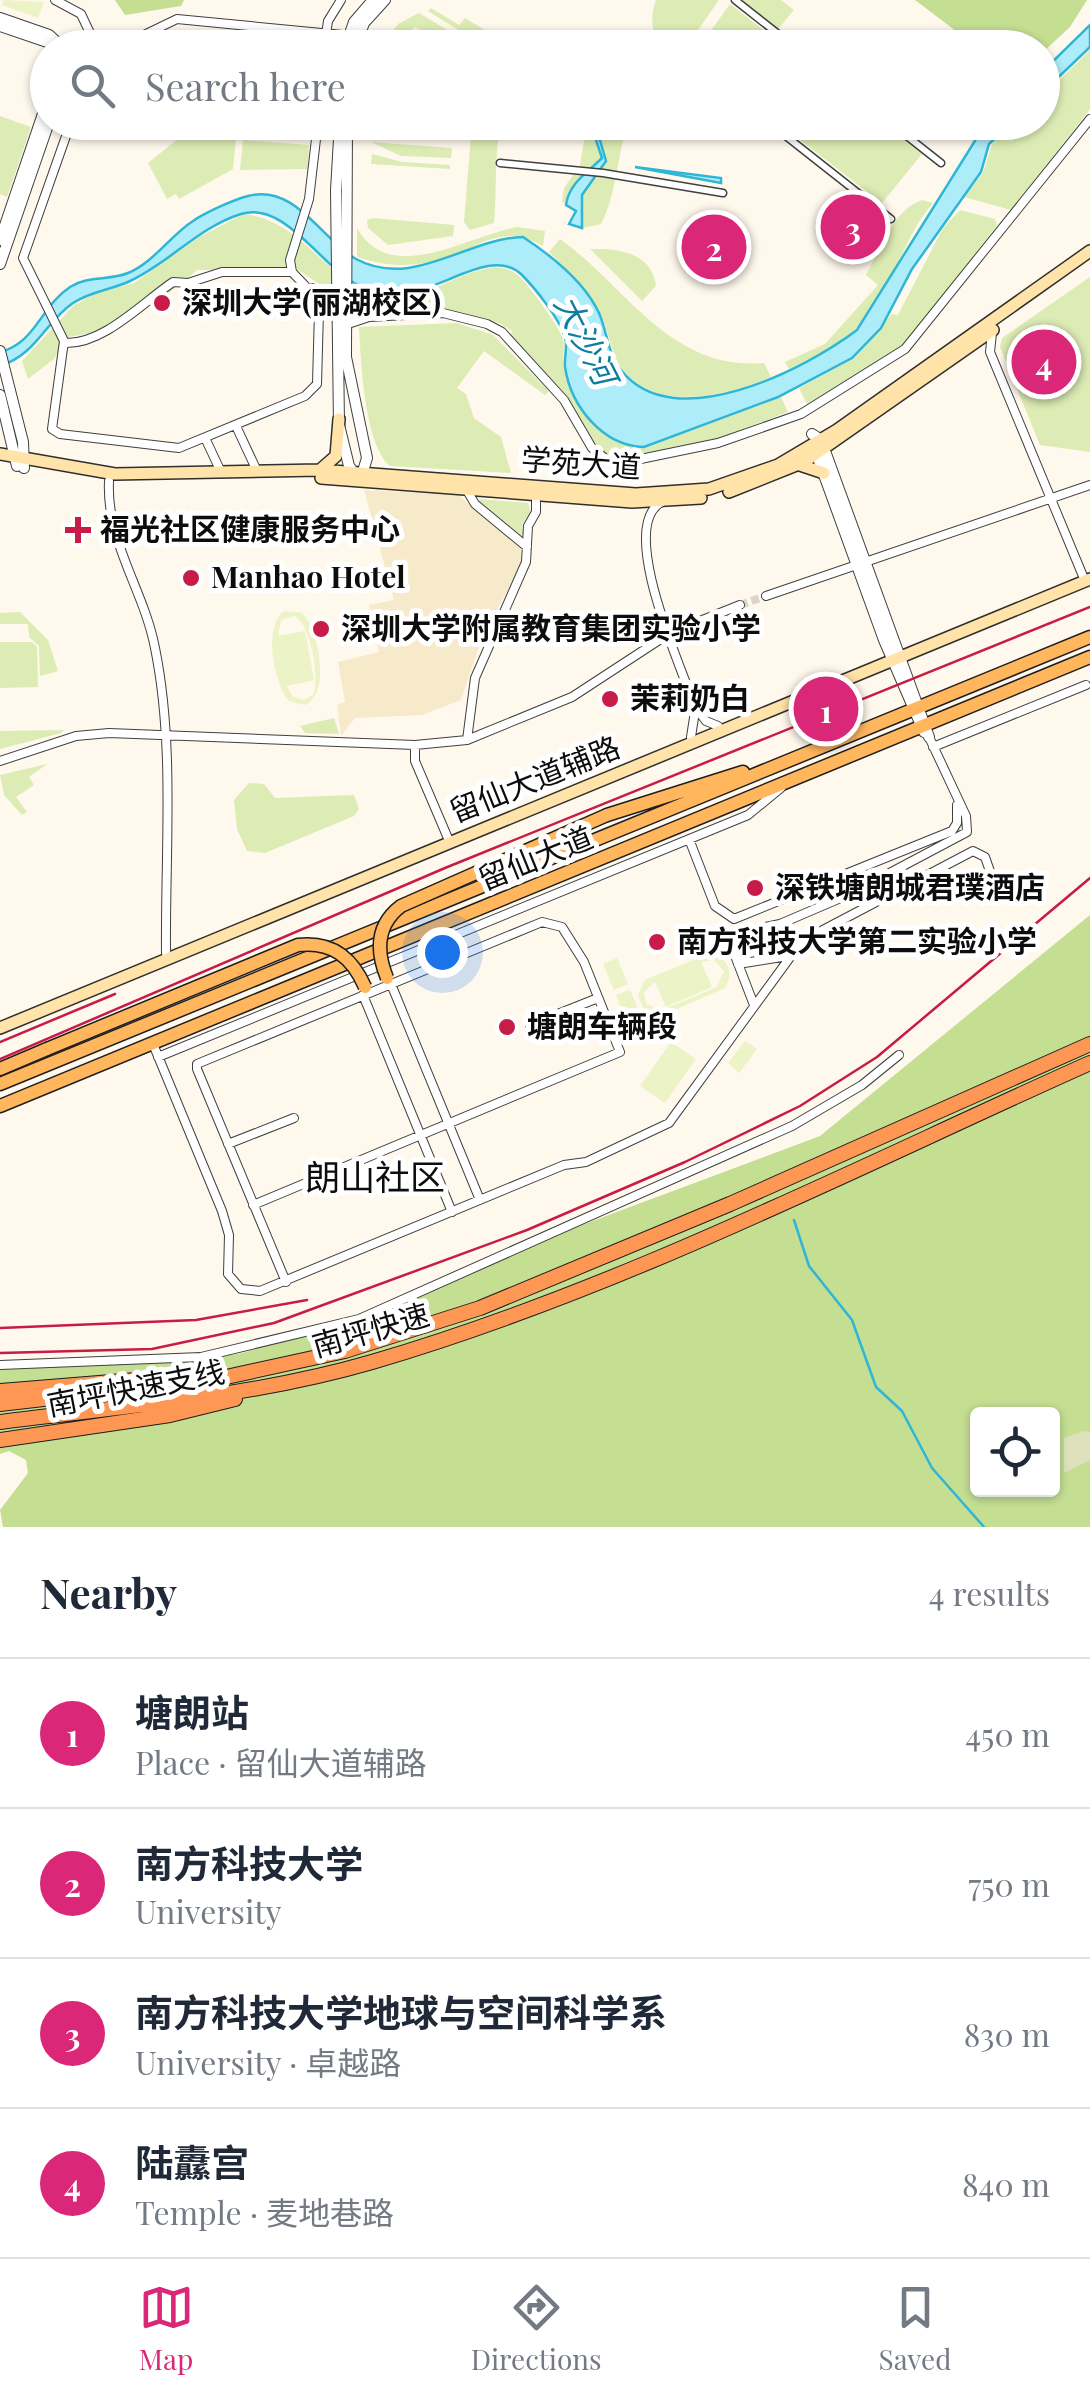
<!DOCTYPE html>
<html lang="en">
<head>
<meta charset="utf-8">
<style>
	:root { --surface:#fff; --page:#f2f2f3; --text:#1f2937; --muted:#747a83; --line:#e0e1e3; --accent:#db2777 }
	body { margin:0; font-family:"Playfair Display","Noto Sans SC",serif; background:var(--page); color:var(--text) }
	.controls { position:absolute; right:30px; bottom:30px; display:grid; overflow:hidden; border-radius:10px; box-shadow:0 2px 8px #0004 }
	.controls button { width:90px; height:90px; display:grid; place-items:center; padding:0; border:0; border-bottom:2px solid var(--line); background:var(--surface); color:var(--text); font:50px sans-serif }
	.you { position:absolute; left:442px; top:952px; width:35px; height:35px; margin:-25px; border:8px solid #fff; border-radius:50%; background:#1a73e8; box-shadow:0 0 0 15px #1a73e833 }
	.badge { display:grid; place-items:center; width:65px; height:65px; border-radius:50%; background:var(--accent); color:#fff; font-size:32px; font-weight:700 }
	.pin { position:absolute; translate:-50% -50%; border:5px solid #fff; box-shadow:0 2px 10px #0006 }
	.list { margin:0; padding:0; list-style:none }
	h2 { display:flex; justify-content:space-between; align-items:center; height:130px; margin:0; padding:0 40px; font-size:42px }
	h2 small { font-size:32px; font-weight:400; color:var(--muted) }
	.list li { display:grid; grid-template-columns:65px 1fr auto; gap:30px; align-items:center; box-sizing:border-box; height:150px; padding:0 40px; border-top:2px solid var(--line) }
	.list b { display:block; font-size:38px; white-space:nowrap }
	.list p { margin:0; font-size:32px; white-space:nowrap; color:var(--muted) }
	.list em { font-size:32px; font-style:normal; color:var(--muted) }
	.icon { flex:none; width:55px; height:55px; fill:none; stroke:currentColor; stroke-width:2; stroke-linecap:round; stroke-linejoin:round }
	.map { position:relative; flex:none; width:1090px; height:1527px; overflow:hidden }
	.search { position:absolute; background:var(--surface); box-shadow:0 2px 8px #0004; left:30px; right:30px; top:30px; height:110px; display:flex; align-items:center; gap:25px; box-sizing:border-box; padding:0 35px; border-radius:55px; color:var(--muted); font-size:38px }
	.sheet { height:730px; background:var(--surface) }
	nav { display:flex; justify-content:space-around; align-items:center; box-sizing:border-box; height:140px; border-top:2px solid var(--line); background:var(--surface); font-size:28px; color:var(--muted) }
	nav a { display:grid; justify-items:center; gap:5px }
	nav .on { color:var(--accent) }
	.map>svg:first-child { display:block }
</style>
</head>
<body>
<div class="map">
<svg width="1090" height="1527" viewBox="0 0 1090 1527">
	<rect width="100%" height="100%" fill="#fff8ed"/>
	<path fill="#f7eacb" d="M364,490L458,495L521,546L522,565L483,635L461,700L422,715L355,718L341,736L337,705L345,702L338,662L379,652L369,605L394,600Z"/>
	<path fill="#ddecb4" d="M656,0H719L686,47H661C651,35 650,15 656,0Z
		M740,0H781L794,10L778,29Z
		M730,4L785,47H699Z
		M431,8L459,25L465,18L501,40L485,47L428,11Z
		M419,13L476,47H463L414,27L405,47H394L391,42L381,47L398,24Z
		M1090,50V109L1011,210L964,197L983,173L992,144L1016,123L1042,122L1043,96Z
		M0,116L31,127L7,197L0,194Z
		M472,123H501C494,154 497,189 494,223L470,230L464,222Z
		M587,123H628C617,155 617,194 601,224L582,228L569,224L576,211L562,202L564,188L580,165Z
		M778,123H882L922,154L882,203Z
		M184,134L236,138L233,169L179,199L176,194L167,199L148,163Z
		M243,140L309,145L308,169L240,170Z
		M371,142L452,148L451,158L401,156Z
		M372,154L402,162L450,165V169L371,164Z
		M922,200L933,203C901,240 891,295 856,329C837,347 812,357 789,369L785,362L825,344L878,285L866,275C880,249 893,210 922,200Z
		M960,210L995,219L997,225L904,347L860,377L807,404L799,388L853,359L892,314L898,315L943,228Z
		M244,214C306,221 331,289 379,293C393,294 412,294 425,291C451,284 494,253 519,276C528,284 560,328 563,339C565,348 562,360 564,370C573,410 602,447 645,448L781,397L788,412L716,439L614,459L594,447L567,397L510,337L512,331L499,323L462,313L362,312L298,270H197C166,299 109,334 67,337L54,359L28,379L22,361L73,306L96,293L134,283L199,237Z
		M373,218L454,225L453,236L388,245L368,228L367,220Z
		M517,227L545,231L543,246C496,219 472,256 426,263C401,267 381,265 357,257V228C390,287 467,236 517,227Z
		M560,239C627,287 670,371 764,363L771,377C727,396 653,413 622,369C610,352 609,329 599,311C588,288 567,270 549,252Z
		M590,249C619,248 652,253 656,286L642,301Z
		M1090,277V452L1040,445L1000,347L1002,338Z
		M457,323L493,335L549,391L545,395L484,351L457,388L466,394L474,418L501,437L511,473L390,466C364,444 361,360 359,327Z
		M480,499L528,503L531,513L522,524L524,539L477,502Z
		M20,612L48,640L58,671L40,676L39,646L29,637L28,624H0V613Z
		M0,642H32L37,647L38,687L0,688Z
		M334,718L339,734L305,733L300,726Z
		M64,730L61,733L0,749V731Z
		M47,764L29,777L34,785L16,797L27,812L22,815L4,795L0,775Z
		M249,783L264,784L275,798L354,795L359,809L354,816L265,853L247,851L237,829L234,800Z"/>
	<path fill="#c4de92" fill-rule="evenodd" d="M115,0H184L181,6L125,15Z
		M915,0H1087L1070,27L1043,52L1042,48L989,44L977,47Z
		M1090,915V1527H3L0,1510L28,1473L26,1460L9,1451L0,1454V1367L93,1366L238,1354L360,1321L547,1238L820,1136ZM978,1414H1052V1490H978Z"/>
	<path fill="#dee2bc" d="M1083,1431L1090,1432V1460L1064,1473V1438Z"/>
	<path fill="#ecf3c6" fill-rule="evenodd" d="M4,0L44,2L38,18L2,5Z
		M285,611L302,613C319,629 331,694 305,705L289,701C274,684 262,624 285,611ZM295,616C311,626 320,677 313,695L303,700L292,696L287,686L314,680L305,631L278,636L281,620Z
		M705,955C725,953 736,970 725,988L663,1015L644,1010L638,995L645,980ZM714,960L724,971L717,987L662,1010L646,1004L644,992L655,982L666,1007L712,987L701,962Z
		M617,958L628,984L614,990L603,964Z
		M630,990L641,1015L626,1021L616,995Z
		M745,1041L757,1049L739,1073L728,1063Z
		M671,1042L696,1059L665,1103L640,1086Z"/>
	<path fill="#adedfa" stroke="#2fb6d6" stroke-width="2.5" d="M1090,25V47L1043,92V71Z
		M595,123L606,161L582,195V228L569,224L576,211L566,205C569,183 587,173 602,158L593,131Z
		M986,123H1012L989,144L981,172L912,269L881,328L852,358L778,397L644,447C603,446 571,407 565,367C564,357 568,346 565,337C559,318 535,288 521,274C494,249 448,285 420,289C403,292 384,292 367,288C329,281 289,199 241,214C199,227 169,263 130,281C111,290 91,291 73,303C44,323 37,354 0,366V352C35,344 41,306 70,287C88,275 109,281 128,273C153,263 171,235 193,221C206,212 233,200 248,196C295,183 322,240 356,259C413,290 467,238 523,237C552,256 584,281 599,313C607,331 608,355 621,370C673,437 804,370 857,330Z
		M635,167L721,178V183Z"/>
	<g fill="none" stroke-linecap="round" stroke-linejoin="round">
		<path stroke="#2fb6d6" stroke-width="2.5" d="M794,1220L809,1266L852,1320L876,1387L902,1411L932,1468L984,1527"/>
		<path stroke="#dbd5cb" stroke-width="8" stroke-dasharray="8 4" stroke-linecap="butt" d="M740,605L766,596"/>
		<defs>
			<path id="pedestrian" d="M735,0L796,48
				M768,122L891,219
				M889,122L941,163
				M500,163L603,173L723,193"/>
			<path id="minor" d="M55,0L81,14L97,48
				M117,48L177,19L353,36
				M324,48L328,21L341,0
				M71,122L23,258L64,341L52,429L60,434L179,448L305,396L317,384L319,311L313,294L292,272L290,260L309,199L318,122
				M312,288L337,308
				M345,325L369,317L443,313L487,324L502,332L564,400L592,448L607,460L626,462L718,443L801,414L905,349L1090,119
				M992,333L990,352L1085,581
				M64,343C103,345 142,303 173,282L188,283L222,272H292
				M236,426L257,471
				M206,440L221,472
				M109,481C106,542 144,590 155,648C175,746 165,853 166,953
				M466,489L475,504L527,547
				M662,502C616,525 682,669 695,707L706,721L718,726
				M766,596L1090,485
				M691,737L695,711
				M467,740L475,678L526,562L528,526L536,512V495
				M415,745V761L450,843
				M933,747L1086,685
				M0,761L76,736L109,733L415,745L467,740L572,697L670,633L740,605
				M689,839L715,906L734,919L952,831L957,823V805
				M738,964L788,956
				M391,984L480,1200
				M363,995L452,1212
				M754,1005L732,948L740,932L780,924L850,894L967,832L966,816L929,737
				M530,1025L598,998
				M153,1044L222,1211L229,1235L228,1274L241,1289L260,1291L564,1165L586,1162L669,1123L802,941L973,851L985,857L999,897
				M158,1057L748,815L781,788
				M228,1144L294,1118
				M253,1205L620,1052L584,962L562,927L542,922L197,1064V1069L286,1282
				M0,1365L201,1357L359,1319L792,1126L862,1085L899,1055"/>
			<path id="tertiary" d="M0,18L49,35L63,48
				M0,26L56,45
				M345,48L354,22L373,0
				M355,48L364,23L385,0
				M340,122L336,190L339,425L349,466L360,481L367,458L346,357L347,122
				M0,240L48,99
				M0,264L49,122
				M0,351L23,442L24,468
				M0,395L17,466
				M812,434L821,440L929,737
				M815,450L884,640L924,732"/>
			<path id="secondary" d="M0,454L115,474L320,470L636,494L709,489L778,465L837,430L1090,251
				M800,465L824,473
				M320,470L336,456L339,419
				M321,478L632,502L701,498
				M729,492L804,462L993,330
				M0,1028L1090,579"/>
			<path id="primary" d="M607,815L743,772
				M0,1069L47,1049
				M0,1084L1090,637
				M0,1106L1090,657"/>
			<path id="trunk" d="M0,1391L173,1377
				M0,1404L217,1379L345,1351L480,1308L730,1204L1090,1044
				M0,1422C124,1406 252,1397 372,1362C621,1289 855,1168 1090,1063
				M0,1440L170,1415L235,1399"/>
		</defs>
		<use href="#pedestrian" stroke="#404040" stroke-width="9"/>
		<use href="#minor" stroke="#404040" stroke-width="10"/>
		<use href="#tertiary" stroke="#404040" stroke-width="12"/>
		<use href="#secondary" stroke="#2f2f2f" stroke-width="14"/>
		<use href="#primary" stroke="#1e1e1e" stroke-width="15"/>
		<use href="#trunk" stroke="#1e1e1e" stroke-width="16"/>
		<use href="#pedestrian" stroke="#fff" stroke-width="6"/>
		<use href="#minor" stroke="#fff" stroke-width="8"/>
		<use href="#tertiary" stroke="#fff" stroke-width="10"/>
		<use href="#secondary" stroke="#ffe3a8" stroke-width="11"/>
		<use href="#primary" stroke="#ffb65d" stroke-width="12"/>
		<use href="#trunk" stroke="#fe9754" stroke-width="14"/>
		<path stroke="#c61c47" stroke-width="2.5" d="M0,1042L115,994
			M0,1059L445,868L1090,607
			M0,1328L196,1320L307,1300
			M0,1353L152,1349L274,1323L527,1230L685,1162L800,1106L877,1057L1090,878"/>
		<defs>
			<path id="primary-bridge" d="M387,978C376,951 376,925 401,906L607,815
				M47,1049L298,945C332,941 352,957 365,987"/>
		</defs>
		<use href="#primary-bridge" stroke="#1e1e1e" stroke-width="15" stroke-linecap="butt"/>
		<use href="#primary-bridge" stroke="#ffb65d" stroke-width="12"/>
	</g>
	<g fill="#c61c47" stroke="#fff" stroke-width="4">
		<circle cx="162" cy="303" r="10"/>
		<path d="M73 515h10v10h10v10h-10v10h-10v-10h-10v-10h10z"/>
		<circle cx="191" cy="578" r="10"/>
		<circle cx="321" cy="629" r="10"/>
		<circle cx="610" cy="699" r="10"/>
		<circle cx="755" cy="888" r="10"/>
		<circle cx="657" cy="942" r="10"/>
		<circle cx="507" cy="1027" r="10"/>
	</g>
	<g text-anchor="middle" stroke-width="10" stroke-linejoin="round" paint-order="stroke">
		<g font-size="30" font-weight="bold" fill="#0d0d0d" stroke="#fff" text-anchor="start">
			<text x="182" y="313">深圳大学(丽湖校区)</text>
			<text x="100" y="540">福光社区健康服务中心</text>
			<text x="211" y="588">Manhao Hotel</text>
			<text x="341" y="639">深圳大学附属教育集团实验小学</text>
			<text x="630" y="709">茉莉奶白</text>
			<text x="775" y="898">深铁塘朗城君璞酒店</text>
			<text x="677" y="952">南方科技大学第二实验小学</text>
			<text x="527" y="1037">塘朗车辆段</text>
		</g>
		<g font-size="30" fill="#0d0d0d" stroke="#fff">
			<text transform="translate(581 464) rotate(4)" y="10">学苑大道</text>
			<text transform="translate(535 780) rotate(-22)" y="10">留仙大道辅路</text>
			<text transform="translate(536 859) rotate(-22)" y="10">留仙大道</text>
			<text transform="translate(371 1331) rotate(-16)" y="10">南坪快速</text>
			<text transform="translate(136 1389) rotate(-11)" y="10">南坪快速支线</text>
		</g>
		<g font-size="32" font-style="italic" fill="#0e7ea0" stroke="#fff">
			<text transform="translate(585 340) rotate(63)" y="11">大沙河</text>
		</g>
		<g font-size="35" fill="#0d0d0d" stroke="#fff">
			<text x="375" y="1190">朗山社区</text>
		</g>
	</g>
</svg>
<div class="controls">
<button><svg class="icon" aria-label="locate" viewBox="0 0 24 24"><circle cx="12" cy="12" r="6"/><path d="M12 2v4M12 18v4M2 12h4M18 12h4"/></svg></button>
</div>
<div class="you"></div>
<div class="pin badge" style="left:826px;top:709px">1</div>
<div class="pin badge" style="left:714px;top:247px">2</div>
<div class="pin badge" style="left:853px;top:227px">3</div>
<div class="pin badge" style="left:1044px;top:362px">4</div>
<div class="search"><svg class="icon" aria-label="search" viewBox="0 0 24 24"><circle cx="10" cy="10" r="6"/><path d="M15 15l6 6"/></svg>Search here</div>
</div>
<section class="sheet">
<h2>Nearby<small>4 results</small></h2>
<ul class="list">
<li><span class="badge">1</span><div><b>塘朗站</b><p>Place · 留仙大道辅路</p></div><em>450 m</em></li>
<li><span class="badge">2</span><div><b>南方科技大学</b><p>University</p></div><em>750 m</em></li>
<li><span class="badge">3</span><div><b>南方科技大学地球与空间科学系</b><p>University · 卓越路</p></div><em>830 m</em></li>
<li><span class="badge">4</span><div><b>陆纛宫</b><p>Temple · 麦地巷路</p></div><em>840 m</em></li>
</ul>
</section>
<nav>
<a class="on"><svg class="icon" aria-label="map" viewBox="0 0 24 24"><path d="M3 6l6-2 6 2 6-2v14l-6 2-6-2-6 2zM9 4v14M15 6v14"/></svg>Map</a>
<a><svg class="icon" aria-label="directions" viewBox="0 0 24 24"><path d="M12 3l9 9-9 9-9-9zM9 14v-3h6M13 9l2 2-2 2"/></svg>Directions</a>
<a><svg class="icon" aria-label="saved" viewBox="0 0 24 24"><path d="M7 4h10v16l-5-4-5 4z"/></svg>Saved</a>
</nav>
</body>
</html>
